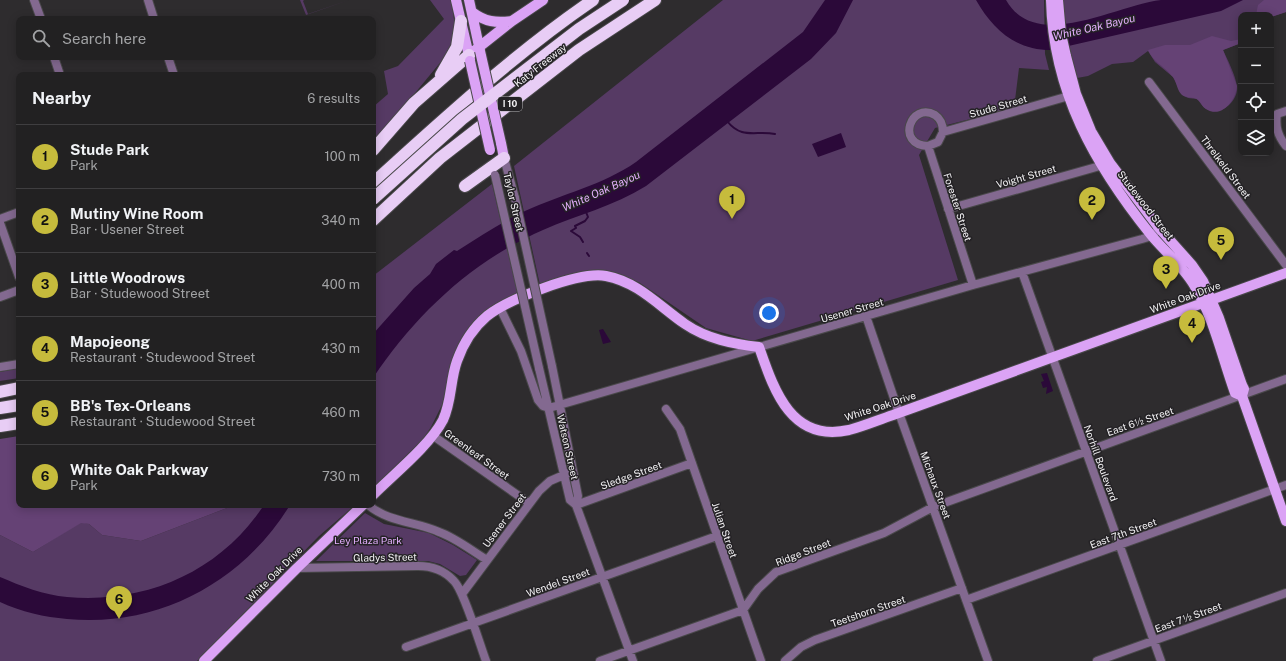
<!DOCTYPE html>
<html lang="en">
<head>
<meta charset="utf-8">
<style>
	:root { --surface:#222122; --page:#2e2e2f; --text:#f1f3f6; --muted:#a2a3a5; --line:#3f3e40; --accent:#c6bb3c }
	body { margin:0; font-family:"Public Sans",sans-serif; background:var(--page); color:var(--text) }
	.controls { position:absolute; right:12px; top:12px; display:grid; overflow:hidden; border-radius:8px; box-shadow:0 2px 10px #0003 }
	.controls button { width:36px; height:36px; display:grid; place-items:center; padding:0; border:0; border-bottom:1px solid var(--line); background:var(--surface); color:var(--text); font:20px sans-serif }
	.you { position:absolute; left:769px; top:313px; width:14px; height:14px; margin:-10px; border:3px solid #fff; border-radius:50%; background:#1a73e8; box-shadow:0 0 0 6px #1a73e833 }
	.badge { display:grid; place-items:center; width:26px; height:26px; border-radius:50%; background:var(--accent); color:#111; font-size:13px; font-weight:700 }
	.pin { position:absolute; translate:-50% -33px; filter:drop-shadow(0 1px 2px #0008) }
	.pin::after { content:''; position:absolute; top:21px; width:14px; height:12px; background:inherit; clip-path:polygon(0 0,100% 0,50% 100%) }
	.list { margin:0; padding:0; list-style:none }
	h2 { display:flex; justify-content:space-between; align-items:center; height:52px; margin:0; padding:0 16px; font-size:17px }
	h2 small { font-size:13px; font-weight:400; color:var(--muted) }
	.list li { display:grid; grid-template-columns:26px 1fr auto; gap:12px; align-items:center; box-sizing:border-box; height:64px; padding:0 16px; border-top:1px solid var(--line) }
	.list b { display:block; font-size:15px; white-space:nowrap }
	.list p { margin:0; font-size:13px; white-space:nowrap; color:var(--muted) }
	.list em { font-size:13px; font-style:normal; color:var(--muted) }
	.icon { flex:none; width:22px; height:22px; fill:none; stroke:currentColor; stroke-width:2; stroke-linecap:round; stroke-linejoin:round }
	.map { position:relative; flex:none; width:1286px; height:661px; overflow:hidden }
	.search { position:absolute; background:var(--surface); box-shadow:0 2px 10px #0003; left:16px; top:16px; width:360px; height:44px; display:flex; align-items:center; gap:10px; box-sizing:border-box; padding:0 14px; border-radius:8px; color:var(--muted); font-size:15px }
	.panel { position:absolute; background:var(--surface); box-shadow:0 2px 10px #0003; left:16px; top:72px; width:360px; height:436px; border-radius:8px }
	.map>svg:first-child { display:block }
</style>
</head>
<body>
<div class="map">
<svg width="1286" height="661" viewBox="0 0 1286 661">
	<rect width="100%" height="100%" fill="#2e2c2e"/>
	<path fill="#563a64" d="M300,0H304L303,1L308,14L349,0L306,15Z
		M430,0H451L456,32L453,47L373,144V107L388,94L384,71L398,66L444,19Z
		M723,0H1044L1045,54L1049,70L1019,68L1014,108L935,128L919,155L958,280L752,341L706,328L640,283L617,273L601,271L581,272L540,285L514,166Z
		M1061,0H1286V12L1271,17V15H1241V43L1223,50C1228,61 1235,74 1237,86C1239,100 1222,116 1208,110C1203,108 1201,103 1197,99L1188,98L1182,95L1173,77L1155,62L1148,51L1133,62L1112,64L1088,76L1077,78L1074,75Z
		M492,184L518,294L502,302L453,359L442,405L431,427L423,439L373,488V276Z
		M19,368V378L0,381V372Z
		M230,505H355L319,536L197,661H0V535L33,552L81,522L89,524L102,535L141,541L227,508Z
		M365,513L384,524L429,533L453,545L477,560L466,575L460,576L440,564L428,561H316Z"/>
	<path fill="#654275" d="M1264,0H1286V12L1271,17V15H1256L1258,5Z
		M1212,36L1231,41L1241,39V43L1223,50L1237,86C1236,100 1222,119 1206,109C1202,107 1201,102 1198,100C1193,96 1186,99 1181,94C1176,88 1177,80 1171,75C1163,65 1154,63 1148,50L1165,45H1190Z
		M19,436V505H230L227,508L141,541L102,535L89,524L81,523L33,552L0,535V439Z"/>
	<path fill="#2b0939" d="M825,0H853L836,33L811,59L646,186C614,206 577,215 543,230C472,261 416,314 373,378V334L414,288L430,274L436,264L454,250L457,251C479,237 500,223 525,211C562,194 603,185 636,162L803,32Z
		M976,0H1006C1036,53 1116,5 1161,0C1188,0 1216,0 1243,0L1221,11L1051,50C1016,50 993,30 976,0Z
		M841,133L846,147L818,157L812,144Z
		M603,329L611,342L603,344L599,330Z
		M1047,373L1053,391L1046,394L1047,387L1043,388L1041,382L1044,381L1041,374Z
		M264,505H290C243,582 158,628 67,619C45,617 21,612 0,602V577C21,586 44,595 67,597C146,604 220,572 264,505Z"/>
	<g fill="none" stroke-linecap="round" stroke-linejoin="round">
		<path stroke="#2b0939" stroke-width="2" d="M727,121C742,140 756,130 775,134
			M583,242L580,237L571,231L576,228L575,226L585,221L588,217L586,212
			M587,253L589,256"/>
		<defs>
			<path id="minor" d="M34,0L41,19
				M148,0L154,19
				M54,57L60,75
				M168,57L174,75
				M1149,82L1286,265
				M1286,111L1277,114C1275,127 1278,136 1286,146
				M928,146C895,145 911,101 935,115C941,119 943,125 943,132
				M504,158L515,198
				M948,209L1107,164
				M0,219L19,212
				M0,223L19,277
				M1022,272L1161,661
				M973,285L928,146L938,142L943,132L1069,96
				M0,297L19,290
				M500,308L521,351L538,400L543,406L549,408
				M866,316L899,413L988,661
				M552,366L578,496L576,505
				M0,367L19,364
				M539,368L570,500L576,505L633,661
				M549,408L973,285L1142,239L1152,236L1159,228
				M666,409L680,429L761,661
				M432,435L529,503
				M368,505C390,523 415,521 439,532C456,538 472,551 487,560
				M576,505L692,463
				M297,568L418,566C432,566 444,570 454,581C464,591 480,645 486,661
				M462,594L539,491L550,481L573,471
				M966,600L1286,485
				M406,647L717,536
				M600,661L743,610L758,589L776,572L884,533L933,507L1286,379
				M785,661L801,647L815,640L962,588
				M1097,661L1286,593"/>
			<path id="major" d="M456,0L470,60
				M469,0L480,51
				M1051,0C1053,92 1095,165 1151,235C1165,252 1183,266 1194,285C1214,318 1222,357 1235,393L1242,396
				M1058,0L1061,34L1066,56L1076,94L1091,131L1110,163L1159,228L1192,265L1203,281L1219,318L1242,385L1244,389L1242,396L1286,521
				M472,12C485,22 496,23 512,21
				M469,55L512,21L543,0
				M501,143L504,158
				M373,495C394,474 430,445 443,420C452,401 450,380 457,361C463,344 474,327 487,316C509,299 579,271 606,276C638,282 659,306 685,324C707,339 733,344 759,347C774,390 791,443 849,430C864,426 878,420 893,415L1286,273
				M204,661L297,568L363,505"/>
			<path id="highway" d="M441,75L457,47L461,21
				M373,150L414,103L469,55
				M373,183C444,119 514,54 593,0
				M465,186L504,158
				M373,220L440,158L579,50L655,0
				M0,392L19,388
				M0,408L19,405
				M0,426L19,423"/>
		</defs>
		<use href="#minor" stroke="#49484a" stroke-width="10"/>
		<use href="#major" stroke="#49484a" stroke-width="12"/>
		<use href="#highway" stroke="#49484a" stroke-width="14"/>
		<use href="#minor" stroke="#836990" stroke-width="8"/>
		<use href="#major" stroke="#dba3f5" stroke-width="10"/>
		<use href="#highway" stroke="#e8cdf5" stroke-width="12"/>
		<defs>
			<path id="minor-bridge" d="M495,175L539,368
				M515,198L552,366"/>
			<path id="major-bridge" d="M480,51L501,143
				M470,61L490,150"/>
			<path id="highway-bridge" d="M373,199L462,119L579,29L623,0"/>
		</defs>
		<use href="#minor-bridge" stroke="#49484a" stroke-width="10" stroke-linecap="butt"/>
		<use href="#major-bridge" stroke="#49484a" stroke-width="12" stroke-linecap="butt"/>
		<use href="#highway-bridge" stroke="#49484a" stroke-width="14" stroke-linecap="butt"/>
		<use href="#minor-bridge" stroke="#836990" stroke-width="8"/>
		<use href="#major-bridge" stroke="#dba3f5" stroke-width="10"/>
		<use href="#highway-bridge" stroke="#e8cdf5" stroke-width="12"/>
	</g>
	<g text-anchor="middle" stroke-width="3" stroke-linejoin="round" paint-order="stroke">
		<rect fill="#242225" stroke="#b4b3b5" stroke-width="1" x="498" y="97" width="24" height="14" rx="3"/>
		<g font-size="9" font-weight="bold" fill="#f2f1f3">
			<text x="510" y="107">I 10</text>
		</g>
		<g font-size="10" fill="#f2f1f3" stroke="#242225">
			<text transform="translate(540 65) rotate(-38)" y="4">Katy Freeway</text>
			<text transform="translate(998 106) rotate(-16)" y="4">Stude Street</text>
			<text transform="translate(1226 167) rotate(53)" y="4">Threlkeld Street</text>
			<text transform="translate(1026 176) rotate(-16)" y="4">Voight Street</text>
			<text transform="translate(514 202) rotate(77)" y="4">Taylor Street</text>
			<text transform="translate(1146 205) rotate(52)" y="4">Studewood Street</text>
			<text transform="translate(958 207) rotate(72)" y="4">Forester Street</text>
			<text transform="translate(1185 297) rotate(-20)" y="4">White Oak Drive</text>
			<text transform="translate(852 310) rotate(-16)" y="4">Usener Street</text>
			<text transform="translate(880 406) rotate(-18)" y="4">White Oak Drive</text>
			<text transform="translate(1140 421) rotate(-19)" y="4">East 6½ Street</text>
			<text transform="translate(568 447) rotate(77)" y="4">Watson Street</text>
			<text transform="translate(477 454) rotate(36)" y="4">Greenleaf Street</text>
			<text transform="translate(1101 463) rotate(70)" y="4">Norhill Boulevard</text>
			<text transform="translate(631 475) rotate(-20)" y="4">Sledge Street</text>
			<text transform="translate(936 485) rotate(70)" y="4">Michaux Street</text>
			<text transform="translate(504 520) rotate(-53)" y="4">Usener Street</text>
			<text transform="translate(725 530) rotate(71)" y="4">Julian Street</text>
			<text transform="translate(1123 533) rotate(-20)" y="4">East 7th Street</text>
			<text transform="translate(803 552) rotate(-21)" y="4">Ridge Street</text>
			<text transform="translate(385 557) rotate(-1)" y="4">Gladys Street</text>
			<text transform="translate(274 574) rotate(-45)" y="4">White Oak Drive</text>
			<text transform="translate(558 582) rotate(-20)" y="4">Wendel Street</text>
			<text transform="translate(868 611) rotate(-19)" y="4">Teetshorn Street</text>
			<text transform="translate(1188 617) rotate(-20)" y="4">East 7½ Street</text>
		</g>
		<g font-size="10" fill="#e4affe" stroke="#242225">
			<text x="368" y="544">Ley Plaza Park</text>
		</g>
		<g font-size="11" font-style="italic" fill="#e4affd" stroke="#242225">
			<text transform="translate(1094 27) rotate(-13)" y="4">White Oak Bayou</text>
			<text transform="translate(601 191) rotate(-24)" y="4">White Oak Bayou</text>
		</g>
	</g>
</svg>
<div class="controls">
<button>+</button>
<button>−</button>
<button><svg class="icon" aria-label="locate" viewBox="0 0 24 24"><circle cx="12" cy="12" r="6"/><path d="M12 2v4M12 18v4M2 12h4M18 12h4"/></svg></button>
<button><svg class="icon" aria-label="layers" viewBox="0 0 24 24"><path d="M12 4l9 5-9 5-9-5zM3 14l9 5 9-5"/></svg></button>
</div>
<div class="you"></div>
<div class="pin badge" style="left:732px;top:219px">1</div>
<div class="pin badge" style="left:1092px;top:220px">2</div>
<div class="pin badge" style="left:1166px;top:289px">3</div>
<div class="pin badge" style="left:1192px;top:343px">4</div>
<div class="pin badge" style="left:1221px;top:260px">5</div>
<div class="pin badge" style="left:119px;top:619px">6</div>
<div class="search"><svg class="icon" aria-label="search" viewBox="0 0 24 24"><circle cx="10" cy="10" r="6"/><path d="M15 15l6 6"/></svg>Search here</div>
<section class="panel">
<h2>Nearby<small>6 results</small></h2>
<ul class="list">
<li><span class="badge">1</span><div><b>Stude Park</b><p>Park</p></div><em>100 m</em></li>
<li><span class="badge">2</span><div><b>Mutiny Wine Room</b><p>Bar · Usener Street</p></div><em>340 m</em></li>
<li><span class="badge">3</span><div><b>Little Woodrows</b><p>Bar · Studewood Street</p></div><em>400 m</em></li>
<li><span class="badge">4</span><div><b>Mapojeong</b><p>Restaurant · Studewood Street</p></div><em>430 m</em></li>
<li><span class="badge">5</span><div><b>BB's Tex-Orleans</b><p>Restaurant · Studewood Street</p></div><em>460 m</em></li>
<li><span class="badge">6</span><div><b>White Oak Parkway</b><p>Park</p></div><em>730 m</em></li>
</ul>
</section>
</div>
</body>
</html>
